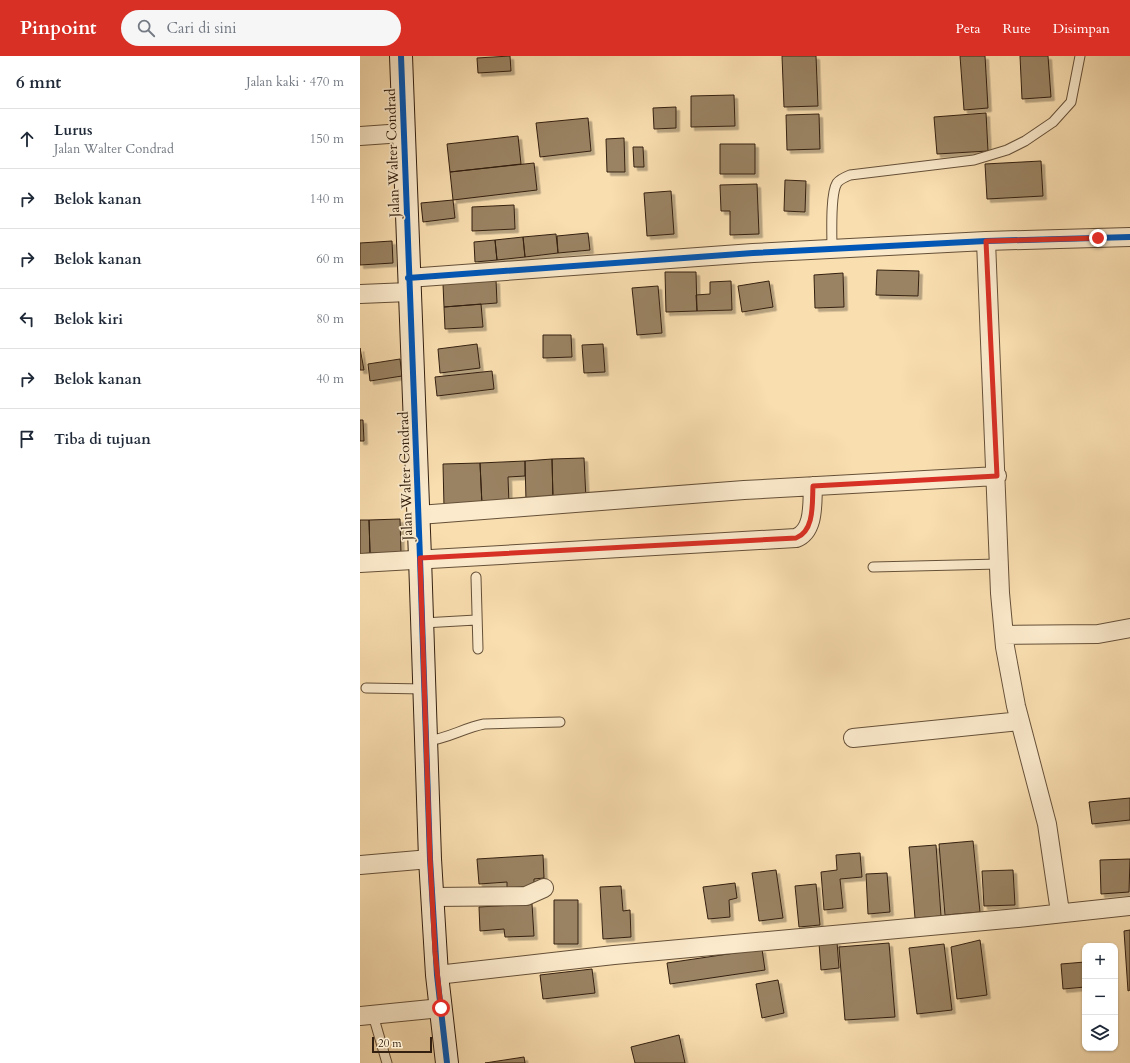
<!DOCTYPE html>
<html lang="id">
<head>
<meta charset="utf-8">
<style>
	:root { --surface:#fff; --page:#f6f6f7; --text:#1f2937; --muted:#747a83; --line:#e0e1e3; --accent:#d93025 }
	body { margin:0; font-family:Cardo,serif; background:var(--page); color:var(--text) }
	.controls { position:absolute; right:12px; bottom:12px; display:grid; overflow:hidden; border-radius:8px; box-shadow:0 1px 3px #0004 }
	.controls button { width:36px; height:36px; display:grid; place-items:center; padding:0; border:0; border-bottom:1px solid var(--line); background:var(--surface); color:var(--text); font:20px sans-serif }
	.scale { position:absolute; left:12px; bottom:10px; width:60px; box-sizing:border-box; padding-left:4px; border:2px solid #342010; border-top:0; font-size:11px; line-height:14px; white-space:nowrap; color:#342010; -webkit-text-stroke:3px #fbeacc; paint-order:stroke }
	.stop { position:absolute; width:12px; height:12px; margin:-9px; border:3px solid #d93025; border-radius:50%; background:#fff }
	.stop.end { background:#d93025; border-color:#fff; box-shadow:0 1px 4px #0008 }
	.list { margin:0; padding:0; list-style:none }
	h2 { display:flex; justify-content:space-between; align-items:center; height:52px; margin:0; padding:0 16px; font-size:17px }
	h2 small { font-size:13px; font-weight:400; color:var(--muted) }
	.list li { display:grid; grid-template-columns:26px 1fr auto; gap:12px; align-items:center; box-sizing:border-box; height:60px; padding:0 16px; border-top:1px solid var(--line) }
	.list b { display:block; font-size:15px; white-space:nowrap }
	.list p { margin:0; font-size:13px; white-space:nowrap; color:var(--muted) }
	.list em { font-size:13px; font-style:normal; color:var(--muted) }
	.icon { flex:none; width:22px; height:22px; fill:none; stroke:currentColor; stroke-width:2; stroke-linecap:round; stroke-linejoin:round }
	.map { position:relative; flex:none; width:770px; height:1007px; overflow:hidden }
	header { display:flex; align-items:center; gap:24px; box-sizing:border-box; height:56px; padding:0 20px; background:var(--accent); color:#fff }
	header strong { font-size:19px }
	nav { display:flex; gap:22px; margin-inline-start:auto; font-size:14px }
	.search { width:280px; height:36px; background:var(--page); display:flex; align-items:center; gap:10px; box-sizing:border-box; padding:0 14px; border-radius:22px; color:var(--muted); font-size:15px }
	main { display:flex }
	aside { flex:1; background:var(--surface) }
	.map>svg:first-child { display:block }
</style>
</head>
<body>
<header>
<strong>Pinpoint</strong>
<div class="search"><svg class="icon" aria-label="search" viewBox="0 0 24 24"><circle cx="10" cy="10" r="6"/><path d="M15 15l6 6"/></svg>Cari di sini</div>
<nav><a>Peta</a><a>Rute</a><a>Disimpan</a></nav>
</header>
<main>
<aside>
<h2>6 mnt<small>Jalan kaki · 470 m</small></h2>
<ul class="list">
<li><svg class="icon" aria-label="ahead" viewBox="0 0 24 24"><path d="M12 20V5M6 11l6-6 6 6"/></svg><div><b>Lurus</b><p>Jalan Walter Condrad</p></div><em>150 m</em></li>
<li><svg class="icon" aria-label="right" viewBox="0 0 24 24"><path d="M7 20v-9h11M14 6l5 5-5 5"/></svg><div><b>Belok kanan</b></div><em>140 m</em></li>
<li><svg class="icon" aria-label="right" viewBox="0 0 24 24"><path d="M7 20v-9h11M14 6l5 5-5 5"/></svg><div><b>Belok kanan</b></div><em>60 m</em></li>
<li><svg class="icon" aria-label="left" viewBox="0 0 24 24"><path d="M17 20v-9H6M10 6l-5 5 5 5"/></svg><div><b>Belok kiri</b></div><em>80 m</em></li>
<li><svg class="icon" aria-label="right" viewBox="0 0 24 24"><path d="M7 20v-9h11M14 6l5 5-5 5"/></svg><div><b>Belok kanan</b></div><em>40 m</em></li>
<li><svg class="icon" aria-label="arrive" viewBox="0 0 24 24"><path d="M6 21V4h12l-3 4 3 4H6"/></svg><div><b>Tiba di tujuan</b></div></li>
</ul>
</aside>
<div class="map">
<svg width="770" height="1007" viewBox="0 0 770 1007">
	<defs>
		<filter id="shadow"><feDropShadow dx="3.5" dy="3.5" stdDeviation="0" flood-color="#0004"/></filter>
	</defs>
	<rect width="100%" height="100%" fill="#f9deb0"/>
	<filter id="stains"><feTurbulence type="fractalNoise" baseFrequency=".005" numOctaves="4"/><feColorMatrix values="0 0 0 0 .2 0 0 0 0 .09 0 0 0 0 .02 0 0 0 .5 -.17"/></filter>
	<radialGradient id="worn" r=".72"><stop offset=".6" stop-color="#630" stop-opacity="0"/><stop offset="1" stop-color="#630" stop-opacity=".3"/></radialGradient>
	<path fill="#9a8363" stroke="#342010" filter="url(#shadow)" d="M150,0L151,15L118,17L117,2Z
		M422,0H456L458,50L424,51Z
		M600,0H625L628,52L604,54Z
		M660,0H688L691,41L662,43Z
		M374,39L375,70L331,71V40Z
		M316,51V72L294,73L293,52Z
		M626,57L628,95L577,98L574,61Z
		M459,58L460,93L427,94L426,59Z
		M228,62L231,95L180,101L176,67Z
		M158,80L161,108L90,116L87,88Z
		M264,82L265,116H247L246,83Z
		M360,88H395V118H360Z
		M273,91H283L284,111H274Z
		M681,105L683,140L627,143L625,108Z
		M174,107L177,134L93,144L90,116Z
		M425,124L446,125L445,156L424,155Z
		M397,128L399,178L370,179V155H361L360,129Z
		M311,135L314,178L287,180L284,137Z
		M93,144L95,162L63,166L61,147Z
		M154,149L155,173L112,175V151Z
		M228,177L230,194L198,197L197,180Z
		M196,178L198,197L165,201L163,181Z
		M163,181L165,201L137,204L135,184Z
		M135,184L137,204L115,206L114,186Z
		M32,185L33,207L0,209V187Z
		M517,214L559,215L558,240L516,239Z
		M305,216H336L337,255L306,256Z
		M483,217L484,251L455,252L454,219Z
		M136,224L137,247L84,251L83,228Z
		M371,225L372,254L337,255L336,239L350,238V226Z
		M409,225L413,251L382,256L378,230Z
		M298,230L302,277L277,279L272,232Z
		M121,248L123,271L85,273L84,251Z
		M183,279H211L212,301L183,302Z
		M117,288L120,312L80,317L78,293Z
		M243,288L245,316L224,317L222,289Z
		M0,292L4,314H0Z
		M40,303L42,320L10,325L8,308Z
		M132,315L134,333L77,340L75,321Z
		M0,364H3L4,385H0Z
		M224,402L226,443L193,444L192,403Z
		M192,403L193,444L166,445L165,405Z
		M165,405V420L148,421L149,448L122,449L120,407Z
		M120,407L122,449L84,451L83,408Z
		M40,463L41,497H10L9,464Z
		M0,464H9L10,497L0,498Z
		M770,742V764L732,768L729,746Z
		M613,785L620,856L585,859L579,788Z
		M576,789L581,860L555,862L549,791Z
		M500,797L502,821L480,823L483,852L464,854L461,816L477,814L476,799Z
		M183,799L184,822L174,823V830L147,832V826L119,828L117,803Z
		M770,803L769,836L741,838L740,804Z
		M416,814L423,862L399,865L392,817Z
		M653,814L655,849L624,850L622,815Z
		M527,817L530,856L508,858L506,818Z
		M375,827L377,842L369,844L370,861L348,863L343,831Z
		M456,828L460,869L439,871L435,830Z
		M261,830L263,855L270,854L271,881L243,883L240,831Z
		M194,844H218V888H194Z
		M172,848L174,880L145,881L144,873L120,875L119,851Z
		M770,874V934L768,935L764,875Z
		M620,884L627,939L597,943L591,891Z
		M477,886L479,912L461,914L459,887Z
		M529,887L535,961L485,964L479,891Z
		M584,888L592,954L557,958L549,892Z
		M402,893L405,914L310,928L307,907Z
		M725,906V931L703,933L701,908Z
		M232,913L235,937L183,943L180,919Z
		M418,924L424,957L402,962L396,928Z
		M319,979L325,1007H275L271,991Z
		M164,1001L165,1007H125Z"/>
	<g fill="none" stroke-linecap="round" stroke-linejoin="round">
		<defs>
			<path id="lane" d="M472,193C472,179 470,138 477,127C480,123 485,121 490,119L614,104L647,94L665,85L693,66L711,46L720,0
				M513,511L639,508
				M116,521L118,593
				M63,567L116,564
				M6,632L65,633
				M66,685C88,683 103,672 124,668L200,666
				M13,959L27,1007"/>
			<path id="street" d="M0,80L43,77
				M626,185L640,537L645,591L656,650L687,768L700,856
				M48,222L393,197L626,185L770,181
				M0,238L49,236
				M59,459L384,434L637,420
				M0,507L436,482C455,475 452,446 453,430
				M644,579L738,578L770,572
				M493,682L660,665
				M0,809L70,803
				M73,841L166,840L184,832
				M77,919L254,899L658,862L770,850
				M0,960L81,952"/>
			<path id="secondary" d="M41,0L60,502L70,803L77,919L87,1007"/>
		</defs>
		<use href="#lane" stroke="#655038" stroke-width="11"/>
		<use href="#street" stroke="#655038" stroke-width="20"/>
		<use href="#secondary" stroke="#342010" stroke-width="24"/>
		<use href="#lane" stroke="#fbeacc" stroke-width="9"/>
		<use href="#street" stroke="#fbeacc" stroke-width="18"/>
		<use href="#secondary" stroke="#fbeacc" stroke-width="22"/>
		<defs>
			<path id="cycleway" d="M41,0L60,502L70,803L77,919L87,1007
				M48,222L393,197L626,185L770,181"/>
		</defs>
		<use href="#cycleway" stroke="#fbeacc" stroke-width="8"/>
		<use href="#cycleway" stroke="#0057b8" stroke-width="6"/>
	</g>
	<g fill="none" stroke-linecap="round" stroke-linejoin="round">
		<path stroke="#d93025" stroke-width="5" d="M81,952L75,896L70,802L60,502L436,482C455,475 452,446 453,430L637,420L626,185L738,182"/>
	</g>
	<g text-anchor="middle" stroke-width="3.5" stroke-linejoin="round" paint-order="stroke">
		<g font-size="14" fill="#342010" stroke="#fbeacc">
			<text transform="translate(32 97) rotate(-92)" y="5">Jalan Walter Condrad</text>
			<text transform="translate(45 420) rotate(-92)" y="5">Jalan Walter Condrad</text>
		</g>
	</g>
	<rect width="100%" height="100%" filter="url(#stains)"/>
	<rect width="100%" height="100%" fill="url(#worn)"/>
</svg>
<div class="controls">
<button>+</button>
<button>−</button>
<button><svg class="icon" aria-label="layers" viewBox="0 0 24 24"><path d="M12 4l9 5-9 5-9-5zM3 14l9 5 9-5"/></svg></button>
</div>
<div class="scale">20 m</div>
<div class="stop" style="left:81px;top:952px"></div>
<div class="stop end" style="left:738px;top:182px"></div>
</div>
</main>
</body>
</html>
